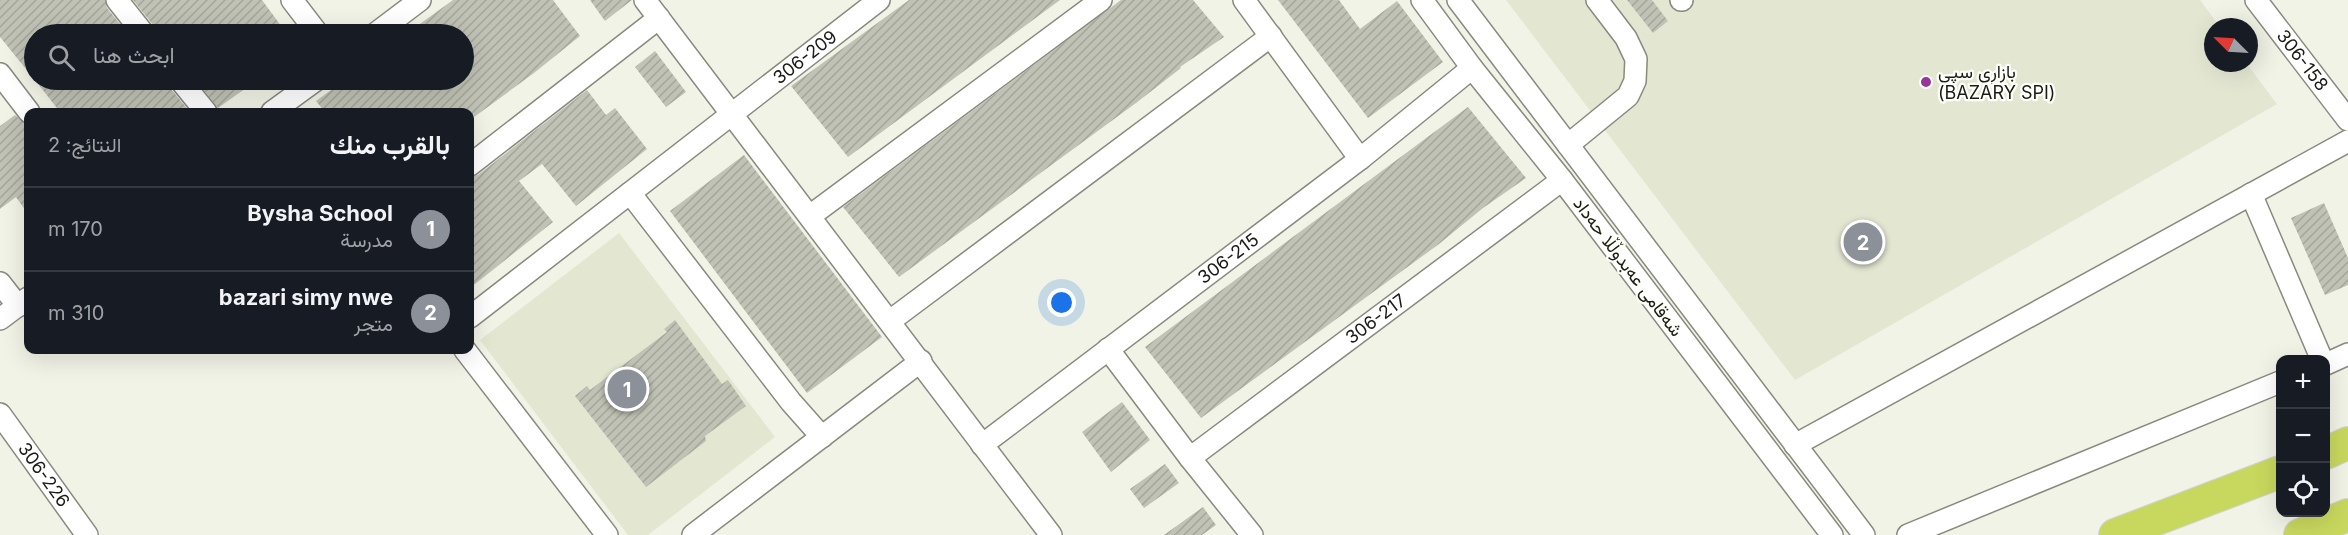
<!DOCTYPE html>
<html lang="ar">
<head>
<meta charset="utf-8">
<style>
	:root { --surface:#171b24; --page:#20242c; --text:#f1f3f6; --muted:#9ea1a6; --line:#363941; --accent:#8c9099 }
	body { margin:0; font-family:Inter,Vazirmatn,sans-serif; background:var(--page); color:var(--text); direction:rtl }
	.controls { position:absolute; right:18px; bottom:18px; display:grid; overflow:hidden; border-radius:12px; box-shadow:0 6px 24px #0002 }
	.controls button { width:54px; height:54px; display:grid; place-items:center; padding:0; border:0; border-bottom:2px solid var(--line); background:var(--surface); color:var(--text); font:30px sans-serif }
	.compass { position:absolute; left:2204px; top:18px; width:54px; height:54px; border-radius:50%; background:var(--surface); box-shadow:0 6px 24px #0002; rotate:294deg }
	.you { position:absolute; left:1062px; top:303px; width:21px; height:21px; margin:-15px; border:4px solid #fff; border-radius:50%; background:#1a73e8; box-shadow:0 0 0 9px #1a73e833 }
	.badge { display:grid; place-items:center; width:39px; height:39px; border-radius:50%; background:var(--accent); color:#fff; font-size:20px; font-weight:700 }
	.pin { position:absolute; translate:-50% -50%; border:3px solid #fff; box-shadow:0 2px 6px #0006 }
	.list { margin:0; padding:0; list-style:none }
	h2 { display:flex; justify-content:space-between; align-items:center; height:78px; margin:0; padding:0 24px; font-size:26px }
	h2 small { font-size:20px; font-weight:400; color:var(--muted) }
	.list li { display:grid; grid-template-columns:39px 1fr auto; gap:18px; align-items:center; box-sizing:border-box; height:84px; padding:0 24px; border-top:2px solid var(--line) }
	.list b { display:block; font-size:22px; white-space:nowrap }
	.list p { margin:0; font-size:20px; white-space:nowrap; color:var(--muted) }
	.list em { font-size:20px; font-style:normal; color:var(--muted) }
	.icon { flex:none; width:33px; height:33px; fill:none; stroke:currentColor; stroke-width:2; stroke-linecap:round; stroke-linejoin:round }
	.map { position:relative; flex:none; width:2348px; height:535px; overflow:hidden; direction:ltr }
	.search { position:absolute; background:var(--surface); box-shadow:0 6px 24px #0002; left:24px; top:24px; width:450px; height:66px; display:flex; align-items:center; gap:15px; box-sizing:border-box; padding:0 21px; border-radius:33px; color:var(--muted); font-size:22px }
	.panel { position:absolute; background:var(--surface); box-shadow:0 6px 24px #0002; left:24px; top:108px; width:450px; height:246px; border-radius:12px; direction:rtl }
	.map>svg:first-child { display:block }
</style>
</head>
<body>
<div class="map">
<svg width="2348" height="535" viewBox="0 0 2348 535">
	<defs>
		<pattern id="building-hatch" width="6" height="6" patternUnits="userSpaceOnUse" patternTransform="scale(1.5)"><rect width="6" height="6" fill="#c0c2b5"/><path d="M-1 1l2-2M0 6l6-6M5 7l2-2" fill="none" stroke="#a4a69b"/></pattern>
	</defs>
	<rect width="100%" height="100%" fill="#f0f3e5"/>
	<path fill="#e3e7d2" d="M1506,0H2200L2220,27H2213V63H2246L2277,104L1795,380Z
		M619,233L775,437L648,535H628L480,340Z"/>
	<path fill="url(#building-hatch)" d="M0,0H105L107,8L128,34H34V79L0,37Z
		M133,0H262L287,34H156L154,26Z
		M453,0H553L580,36L534,73L470,120V112H325L316,101L345,80H464V34H406Z
		M590,0H632L605,21Z
		M909,0H1060L848,157L791,86Z
		M1121,0H1193L1224,37L1180,67L1181,68L1136,103L899,277L843,207Z
		M1278,0H1339L1360,29L1397,1L1443,62L1368,118Z
		M1627,0H1652L1668,21L1653,33Z
		M655,51L686,92L666,107L635,67Z
		M35,80H168L170,88L190,112H60Z
		M196,80H257L218,108Z
		M587,90L606,115L615,108L647,149L576,206L542,164L519,181L553,222L470,288V177L478,175Z
		M1468,107L1526,178L1483,208L1439,244L1201,418L1145,347Z
		M15,115L24,123L28,124V214L16,197L0,209V126Z
		M744,155L882,337L807,393L670,211Z
		M2324,203L2348,258V285L2325,295L2291,218Z
		M675,320L722,384L728,380L746,406L705,436L706,441L646,487L575,396L587,386L590,390L667,332L664,329Z
		M1122,402L1150,440L1111,472L1082,432Z
		M1165,464L1179,483L1144,508L1130,489Z
		M1203,507L1216,525L1202,535H1164Z"/>
	<g fill="none" stroke-linecap="round" stroke-linejoin="round">
		<defs>
			<g id="minor">
				<path d="M117,0L144,34"/>
				<path d="M292,0L318,34"/>
				<path d="M645,0L1051,535"/>
				<path d="M1244,0L1360,159"/>
				<path d="M1422,0L1472,68L1562,180L1832,535"/>
				<path d="M1458,0L1864,535"/>
				<path d="M1681,0H1682"/>
				<path id="s1" d="M2256,0L2348,120"/>
				<path d="M375,34L420,0"/>
				<path d="M0,74L29,112"/>
				<path d="M180,80L206,112"/>
				<path d="M272,112L316,80"/>
				<path d="M1568,145L1628,96L1635,81L1636,59L1626,38L1597,0"/>
				<path d="M470,165L659,18"/>
				<path d="M630,193L791,402L822,437"/>
				<path d="M2251,194L2322,360"/>
				<path d="M810,216L1101,0"/>
				<path d="M0,283L18,306"/>
				<path id="s2" d="M470,317L879,0"/>
				<path d="M0,319L28,298"/>
				<path d="M890,321L1271,36"/>
				<path d="M1108,349L1190,458L1252,535"/>
				<path d="M465,350L607,535"/>
				<path d="M2326,364L2348,354"/>
				<path id="s3" d="M0,414L87,535"/>
				<path id="s4" d="M982,445L1360,159L1472,68"/>
				<path d="M1795,445L2348,141"/>
				<path id="s5" d="M1190,458L1562,180"/>
				<path d="M693,535L921,361"/>
				<path d="M1908,535L2280,382"/>
			</g>
			<path id="highway" d="M2326,453L2348,443
				M2115,535L2280,472
				M2300,535L2348,515"/>
		</defs>
		<use href="#minor" stroke="#888a7e" stroke-width="24"/>
		<use href="#highway" stroke="#d1d2d1" stroke-width="34"/>
		<use href="#minor" stroke="#fff" stroke-width="21"/>
		<use href="#highway" stroke="#c8d85e" stroke-width="32"/>
	</g>
	<circle fill="#97359c" stroke="#fefff9" stroke-width="2" cx="1926" cy="82" r="6"/>
	<g text-anchor="middle" stroke-width="4.5" stroke-linejoin="round" paint-order="stroke">
		<g font-size="18" fill="#1b1c17" stroke="#fefff9">
			<text dy="6" stroke="none"><textPath href="#s2" startOffset="424">306-209</textPath></text>
			<text dy="6" stroke="none"><textPath href="#s1" startOffset="76">306-158</textPath></text>
			<text dy="6" stroke="none"><textPath href="#s4" startOffset="309">306-215</textPath></text>
			<text transform="translate(1628 267) rotate(53)" y="6">شەقامی عەبدوڵڵا حەداد</text>
			<text dy="6" stroke="none"><textPath href="#s5" startOffset="232">306-217</textPath></text>
			<text dy="6" stroke="none"><textPath href="#s3" startOffset="75">306-226</textPath></text>
		</g>
		<g font-size="18" fill="#1b1c17" stroke="#fefff9" text-anchor="start">
			<text x="1938" y="78">بازاڕی سپی<tspan x="1938" dy="21">(BAZARY SPI)</tspan></text>
		</g>
	</g>
</svg>
<div class="controls">
<button>+</button>
<button>−</button>
<button><svg class="icon" aria-label="locate" viewBox="0 0 24 24"><circle cx="12" cy="12" r="6"/><path d="M12 2v4M12 18v4M2 12h4M18 12h4"/></svg></button>
</div>
<svg class="compass" viewBox="-18 -18 36 36"><path d="M0-13l5 13h-10z" fill="#e53935"/><path d="M0 13l5-13h-10z" fill="#9ea1a6"/></svg>
<div class="you"></div>
<div class="pin badge" style="left:627px;top:389px">1</div>
<div class="pin badge" style="left:1863px;top:242px">2</div>
<div class="search"><svg class="icon" aria-label="search" viewBox="0 0 24 24"><circle cx="10" cy="10" r="6"/><path d="M15 15l6 6"/></svg>ابحث هنا</div>
<section class="panel">
<h2>بالقرب منك<small>النتائج: 2</small></h2>
<ul class="list">
<li><span class="badge">1</span><div><b>Bysha School</b><p>مدرسة</p></div><em>170 m</em></li>
<li><span class="badge">2</span><div><b>bazari simy nwe</b><p>متجر</p></div><em>310 m</em></li>
</ul>
</section>
</div>
</body>
</html>
